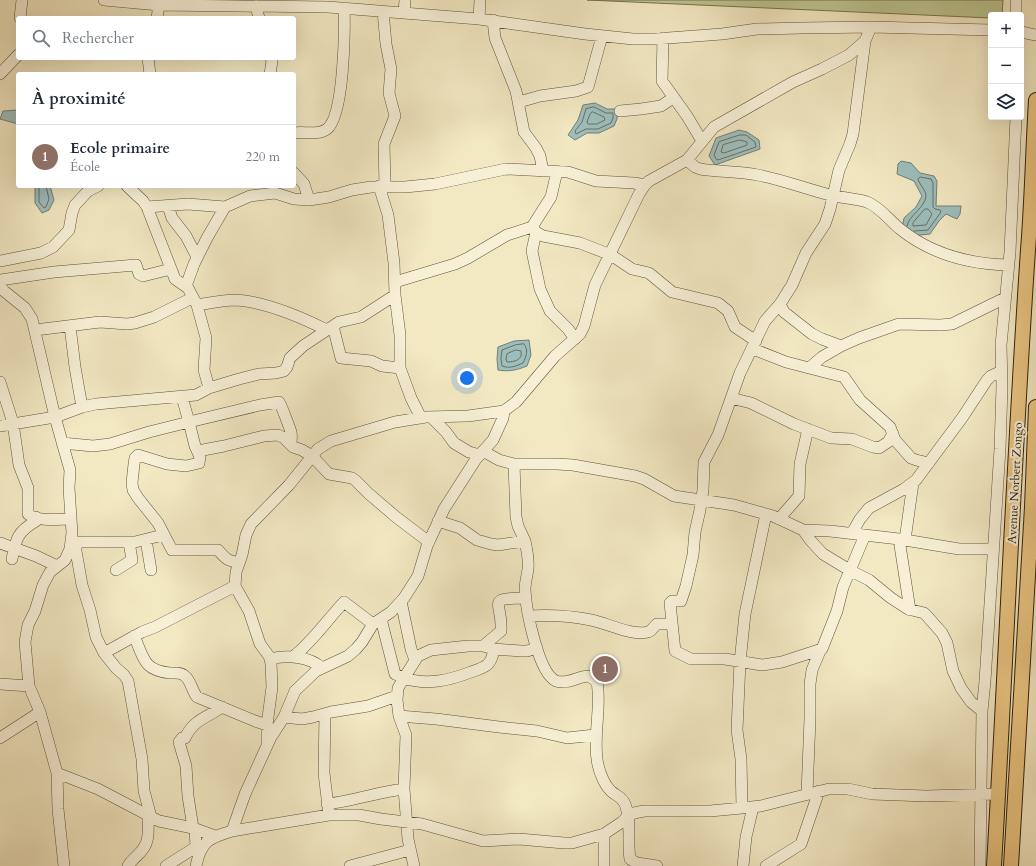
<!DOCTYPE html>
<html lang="fr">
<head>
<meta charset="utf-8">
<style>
	:root { --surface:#fff; --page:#f6f6f7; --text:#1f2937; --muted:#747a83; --line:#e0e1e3; --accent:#7c3aed }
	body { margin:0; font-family:Cardo,serif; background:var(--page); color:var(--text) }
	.controls { position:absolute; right:12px; top:12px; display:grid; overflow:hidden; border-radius:4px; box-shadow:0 4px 16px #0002 }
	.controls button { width:36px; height:36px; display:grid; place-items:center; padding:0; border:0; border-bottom:1px solid var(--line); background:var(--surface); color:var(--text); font:20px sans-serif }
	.you { position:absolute; left:467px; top:378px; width:14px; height:14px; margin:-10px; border:3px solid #fff; border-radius:50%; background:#1a73e8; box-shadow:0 0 0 6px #1a73e833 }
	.badge { display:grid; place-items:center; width:26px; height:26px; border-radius:50%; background:var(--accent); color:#fff; font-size:13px; font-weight:700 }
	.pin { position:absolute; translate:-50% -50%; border:2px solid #fff; box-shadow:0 1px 4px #0006 }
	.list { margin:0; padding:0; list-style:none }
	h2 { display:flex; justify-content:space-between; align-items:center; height:52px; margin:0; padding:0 16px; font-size:17px }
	h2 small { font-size:13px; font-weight:400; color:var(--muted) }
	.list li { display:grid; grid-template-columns:26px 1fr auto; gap:12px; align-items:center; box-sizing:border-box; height:64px; padding:0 16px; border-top:1px solid var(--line) }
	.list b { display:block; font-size:15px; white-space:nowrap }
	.list p { margin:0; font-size:13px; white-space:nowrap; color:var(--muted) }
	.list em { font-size:13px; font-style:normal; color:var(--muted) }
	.icon { flex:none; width:22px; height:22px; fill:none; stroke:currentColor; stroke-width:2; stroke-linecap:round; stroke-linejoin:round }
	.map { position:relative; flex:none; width:1036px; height:866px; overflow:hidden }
	.search { position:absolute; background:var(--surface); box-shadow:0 4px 16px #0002; left:16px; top:16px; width:280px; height:44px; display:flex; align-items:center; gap:10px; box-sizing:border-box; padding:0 14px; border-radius:4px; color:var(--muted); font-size:15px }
	.panel { position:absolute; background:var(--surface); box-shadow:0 4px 16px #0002; left:16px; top:72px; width:280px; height:116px; border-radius:4px }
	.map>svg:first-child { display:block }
</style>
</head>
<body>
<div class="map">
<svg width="1036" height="866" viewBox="0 0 1036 866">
	<rect width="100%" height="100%" fill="#f2e8c2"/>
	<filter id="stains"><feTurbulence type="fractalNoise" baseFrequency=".005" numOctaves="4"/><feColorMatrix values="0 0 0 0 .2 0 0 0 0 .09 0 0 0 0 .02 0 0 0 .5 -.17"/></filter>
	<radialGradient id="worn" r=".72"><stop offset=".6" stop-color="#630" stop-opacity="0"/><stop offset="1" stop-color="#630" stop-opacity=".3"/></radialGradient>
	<path fill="#bcc592" stroke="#767350" d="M587,0H1003L1002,15H991V18Z"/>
	<path fill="#9ebebc" stroke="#727f76" d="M595,103L607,109H618L617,119L614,126L599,133H587L575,140L568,135L578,120L583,105Z
		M18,110V124L0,119L3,111Z
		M739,130L747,132L759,140L760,149L715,165L709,156L716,138Z
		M901,161L911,163L920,173L934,176L937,181L936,206H961L960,214L957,219L946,214L939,221L930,234L910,236L902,228L904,218L916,207L922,196L914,181L897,174L898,164Z
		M35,186H50L54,200L49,210L42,213L35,203Z
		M529,340L531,355L527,366C517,370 509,372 498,370L497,359L498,347L514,341Z"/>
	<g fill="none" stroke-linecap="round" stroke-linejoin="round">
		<path stroke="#667065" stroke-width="1" d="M594,107L606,113H613V118L611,123L598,129H586L576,134L575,131L582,122L586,109Z
			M593,112L604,117L605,120L597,124H588L587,122L590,114Z
			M740,135H746L755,142L756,147L718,160L716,159L714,155L719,142Z
			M740,140L747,142V145L724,153L721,152L723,145Z
			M39,186V202L44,208L46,207L49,199L46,186
			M925,209H928L932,214L926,225L913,226V223Z
			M907,226C909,215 925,208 926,196C926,190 919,184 918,179L920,177L931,179L933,183V207L935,209L940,210L941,212L928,230L914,231
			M524,344C529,350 526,357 523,363C516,366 510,369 502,366L501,358L502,350L515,345Z
			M516,350L521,351C523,360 514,362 507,362L506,359L507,354Z"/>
		<defs>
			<path id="minor" d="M104,0L159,5L328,7L479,19L585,34L633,39H655L722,34L757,29L802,28L871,27L991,30
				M1016,0V15
				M256,6L259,18
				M383,11L386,44L391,69L389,93L395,116L384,144L385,186
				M404,13L405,0
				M20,18L22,0
				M157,18L159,5
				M479,19L480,0
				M493,20L495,38L516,91L524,132L536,148L540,156L543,171
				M1021,32L1036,35
				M663,38L662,81L687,116L702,141
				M865,41L853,134L850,144L839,170L830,209L825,224L806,253L792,285L780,304L765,321L740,373L718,435L704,462L703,490L700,510L695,532L693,555L686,586L681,601H672L670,603L675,651L691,659H725L762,665L782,662L822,649L837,611L843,587L865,535
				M148,58L150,74
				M0,74L18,55
				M270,74L272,61L271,58
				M519,102L540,96L576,91L588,87L602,36
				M620,111L641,109L661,106L673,98
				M294,133C304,131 318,136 327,129C344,116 345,31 344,8
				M687,160L695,167L700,169C719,172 739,171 758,175C784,180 809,190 834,196C845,198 857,199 867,202C880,207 890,221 900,229C931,254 969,264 1008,265
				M294,173L304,184L309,200
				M127,186L143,201L147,207L175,279L188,288L197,305L206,338L204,370L209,388
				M379,186L388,215L394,263L395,295L400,335V368L411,398L421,418
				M168,206L172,218L186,236L197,257
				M147,207L188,204L225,207L250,196L275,193L294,199L309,200L329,197L352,190L371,187H405L435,184L506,169L568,172L596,181L634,183L645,185
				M532,227L536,232L543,236L580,243L611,255L632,269L649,273L672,292L718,303L728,311L735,327L756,341
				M536,232L532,251L540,289L550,311L568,329L575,339
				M0,261L41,253L53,247L69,230L72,213L75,205L88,191L98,186
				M0,280L54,272L136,265L139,274L143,276L171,269
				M395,282L455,264L468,258L507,235L532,227L551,197L557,171
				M0,286L4,291L25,308L32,319L55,417L70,470L69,488L72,533L70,549L65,560L50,572L43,585L35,611L28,625L25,642L29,686L40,712L57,773L58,809L64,866
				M186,286L194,264L207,238L225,207
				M780,304L784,312L812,334L822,339L841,346L859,338L899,324L940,325L952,324L1005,298
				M197,305C209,303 224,300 236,300C266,302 301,317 327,330
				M70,326L75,367L82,407
				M333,326L341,358L371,361L382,366L400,368
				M35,330L100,322L127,324L135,323L154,317L192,298
				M753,349L786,362L844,377L860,400L890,427L895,440L911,458L916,460L929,463
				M809,368L822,357L841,346
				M0,382L13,423L19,465L28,488V514C38,522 59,519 71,519
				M182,397L189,422L260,405L279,402C281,404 290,429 291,432C292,436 291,441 291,445
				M731,398L751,403L794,424L831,438L852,439L873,447L879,448L888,442L893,434
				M431,417L446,432L454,443L469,452L480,455
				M0,426L55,417L82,407L96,404L196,395L209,388L239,379L259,374L276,373L284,371L287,367L290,358L303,346L339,322L361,317L395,295
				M62,443L93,446L110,444L149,432L189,422L195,446L200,457L199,463L186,466L167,464L138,455L135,458L134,464L132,483L133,490L138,498L158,523L172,550H218C226,559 226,560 239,563
				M198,451L224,446L264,436L278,435L284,438L293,447L302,450L312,456L329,474L352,478L356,481L368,493L396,517L429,542
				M483,451L499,460L514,464H557L573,465L635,476L644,479L674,496L734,505L773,516L803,530L830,531L899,539L959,549H993
				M514,464L516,517L518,526L525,541
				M779,519L799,496L800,464L808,429
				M438,521L460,528L477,540L491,544L498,545L525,541C527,550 529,559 528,569C527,576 525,583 525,590C526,609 538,673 556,681C568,685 578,676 589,676L597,682C602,709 592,737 598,765C600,774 605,786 612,792C617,796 622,797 625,804C632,821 627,841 630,859L637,863L657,866
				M803,530L811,541L823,554L851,571L869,580L891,598L908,609L924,613L927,616L942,633L947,643L953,671L961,688L971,702L982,711
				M852,533L860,519L869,508L904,489L916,480L962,418L987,380L991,376L1002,371
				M899,539L910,610
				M146,540L151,570
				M905,540L913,483
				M71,542H135L163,535
				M76,542V551L82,585L90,610L96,637L104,653L116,668L124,675L128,681L142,759L144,791L151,817
				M0,543L36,556L57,566
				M12,559C16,539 17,532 36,521V517
				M116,570L132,560L129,542
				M401,601L411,649L415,660
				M529,616C549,615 571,616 591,620C607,623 631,636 648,632C652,631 653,627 657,624H672
				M381,619L395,674L404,678L398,688L397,700L399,716L406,735L404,789L408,839L414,866
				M134,636C144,657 142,670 170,673C175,673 181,672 185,676C191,681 192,691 197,697L255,721L267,725
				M483,646L501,631C503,602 484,598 526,598
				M494,649C493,655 492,660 488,664C484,668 477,670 471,672C450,680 427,686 404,678L418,656L431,650L468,646H483L494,649L521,651H527L537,648
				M104,653L142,632L155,627L235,586
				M294,656C313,641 327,620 344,602L373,624
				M270,659C287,655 309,656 322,668
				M0,684L29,686
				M325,714L324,773L329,815
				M399,716L436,719L499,727L537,731L567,738L595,735
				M284,717L302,719L313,717L331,712L368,706L397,696
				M0,738L40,712
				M267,743V725L272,687L271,663L269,656L260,644L249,611L235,586L236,572L242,555L246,535L251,524L289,485L318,449L331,441L395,422L426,417L468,416L504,411
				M57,773L98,789L159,821L193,828L215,836
				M807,794L810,719V684L812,670L820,651
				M327,804C353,801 378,792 404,789
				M742,808L741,759L737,730L740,662L745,614L766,514
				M193,828L188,796L186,766L179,742L182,738H185C194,719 207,718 222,707
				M232,831L329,815H359L381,819L422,824L483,841L519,839L564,843H572L604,834L622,822L628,816L634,813L644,811H710L742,808L761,806L829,789H848L872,794L926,796L998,794
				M128,866C132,859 138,856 143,849C150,840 148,827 148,816
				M166,866L196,847L195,829
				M196,866C201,841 209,838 232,831L245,794L271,737L284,717L295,691L316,671L348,656L356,649L362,642L373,624L391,612L404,598L418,576L427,546L444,509L476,459L493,440L503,418L504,411L516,402L555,356L580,334L584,326L595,285L639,194L645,185L649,181L687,160L714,127L793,82L822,69L849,55L865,41L871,27
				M350,866L410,850
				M604,866V834
				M743,866L746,837L753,807
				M766,866L801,844L819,791
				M980,866L982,711L985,681L1000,449L1002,387L1001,345L1010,252L1016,117"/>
			<path id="major" d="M994,866C1006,661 1014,455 1028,250C1032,200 1033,150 1036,100
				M1011,866L1032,507L1036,407"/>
		</defs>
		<use href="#minor" stroke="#60533b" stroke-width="12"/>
		<use href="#major" stroke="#2f210e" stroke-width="16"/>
		<use href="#minor" stroke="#f7f0d7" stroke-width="11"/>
		<use href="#major" stroke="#e9c481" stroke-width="14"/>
	</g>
	<g text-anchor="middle" stroke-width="4" stroke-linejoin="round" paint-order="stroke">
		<g font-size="12" fill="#2f210e" stroke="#f7f0d7">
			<text transform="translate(1015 483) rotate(-87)" y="4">Avenue Norbert Zongo</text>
		</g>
	</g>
	<rect width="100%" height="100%" filter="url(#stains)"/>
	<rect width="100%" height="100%" fill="url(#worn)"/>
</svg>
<div class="controls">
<button>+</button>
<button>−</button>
<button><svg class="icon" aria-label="layers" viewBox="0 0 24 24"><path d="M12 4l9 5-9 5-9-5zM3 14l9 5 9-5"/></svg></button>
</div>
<div class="you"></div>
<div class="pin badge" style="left:605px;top:669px;background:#8d6e63">1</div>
<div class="search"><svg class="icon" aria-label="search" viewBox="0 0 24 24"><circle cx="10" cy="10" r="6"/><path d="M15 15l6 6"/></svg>Rechercher</div>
<section class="panel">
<h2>À proximité<small></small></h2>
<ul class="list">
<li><span class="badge" style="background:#8d6e63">1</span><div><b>Ecole primaire</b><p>École</p></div><em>220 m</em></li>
</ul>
</section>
</div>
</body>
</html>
